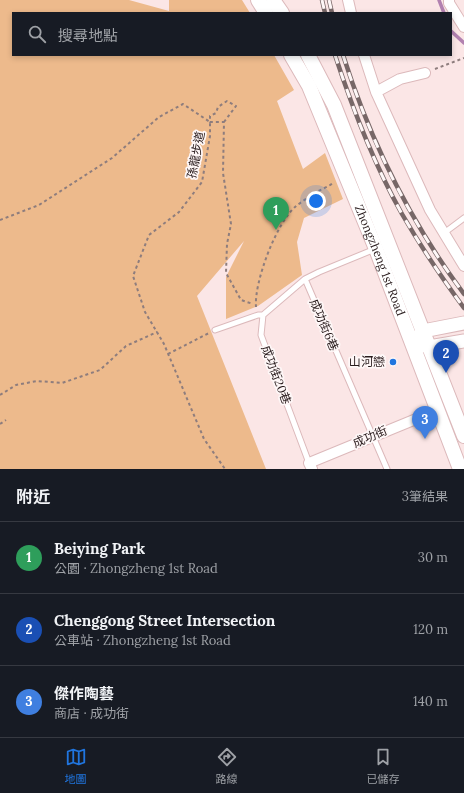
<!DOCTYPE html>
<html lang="zh-TW">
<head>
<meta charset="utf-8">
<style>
	:root { --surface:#171b24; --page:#20242c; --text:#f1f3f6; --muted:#9ea1a6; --line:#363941; --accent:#2075df }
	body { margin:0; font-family:Lora,"Noto Sans TC",serif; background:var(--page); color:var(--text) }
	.you { position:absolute; left:316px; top:201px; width:14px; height:14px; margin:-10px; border:3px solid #fff; border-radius:50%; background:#1a73e8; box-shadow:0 0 0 6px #1a73e833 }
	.badge { display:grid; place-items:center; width:26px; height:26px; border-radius:50%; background:var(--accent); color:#fff; font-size:13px; font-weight:700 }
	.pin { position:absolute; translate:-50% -33px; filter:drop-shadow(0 1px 2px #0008) }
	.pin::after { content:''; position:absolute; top:21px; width:14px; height:12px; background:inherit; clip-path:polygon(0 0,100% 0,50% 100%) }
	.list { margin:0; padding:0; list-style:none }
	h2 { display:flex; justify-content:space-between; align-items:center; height:52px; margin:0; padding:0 16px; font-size:17px }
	h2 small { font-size:13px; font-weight:400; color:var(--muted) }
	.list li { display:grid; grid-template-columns:26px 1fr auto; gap:12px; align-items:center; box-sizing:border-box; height:72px; padding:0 16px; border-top:1px solid var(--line) }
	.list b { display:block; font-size:15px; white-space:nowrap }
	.list p { margin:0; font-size:13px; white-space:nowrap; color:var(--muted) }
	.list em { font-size:13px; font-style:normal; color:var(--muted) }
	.icon { flex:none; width:22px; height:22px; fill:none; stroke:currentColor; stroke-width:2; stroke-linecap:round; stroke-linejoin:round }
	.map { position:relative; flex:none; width:464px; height:469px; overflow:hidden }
	.search { position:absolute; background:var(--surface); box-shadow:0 2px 6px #0003; left:12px; right:12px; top:12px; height:44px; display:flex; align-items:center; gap:10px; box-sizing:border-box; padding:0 14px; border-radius:0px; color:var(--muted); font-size:15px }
	.sheet { height:268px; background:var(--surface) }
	nav { display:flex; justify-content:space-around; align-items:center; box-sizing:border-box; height:56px; border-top:1px solid var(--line); background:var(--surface); font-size:11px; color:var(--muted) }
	nav a { display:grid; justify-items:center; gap:2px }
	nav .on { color:var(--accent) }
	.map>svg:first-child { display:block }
</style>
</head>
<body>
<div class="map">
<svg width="464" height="469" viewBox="0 0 464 469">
	<rect width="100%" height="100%" fill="#fbe6e6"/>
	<path fill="#edba8c" d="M0,0H129L169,11V0H242L250,13H13V55H274L294,90L277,101L303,169L325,153L343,199L304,218L297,242L302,275L258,306L226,319V277L244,241L197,296L266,469H0Z"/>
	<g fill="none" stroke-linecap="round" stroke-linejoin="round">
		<path stroke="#b281b0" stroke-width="3.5" d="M439,0L444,13
			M451,31L464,43"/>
		<defs>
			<path id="service" d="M444,233L464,218
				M305,279L387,469
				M215,330L258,315H263
				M309,463L261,335L263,315L305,279L319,272L375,249"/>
			<path id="minor" d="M348,0L351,13
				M449,0V3L464,27
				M364,55L376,92L430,210L464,266
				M376,92L400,79L425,73
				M312,469L309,463L438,410"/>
			<path id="tertiary" d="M464,323L423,331L413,343L429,347L464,341"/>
			<g id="secondary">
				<path d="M258,0L266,13"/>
				<path d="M273,0L282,13"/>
				<path id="s1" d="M291,55L309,86L376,249L460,469"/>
				<path d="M308,55L334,105L464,436"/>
			</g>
		</defs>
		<use href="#service" stroke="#dcb9bb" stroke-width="7"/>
		<use href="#minor" stroke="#dcb9bb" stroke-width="12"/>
		<use href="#tertiary" stroke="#dcb9bb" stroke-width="15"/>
		<use href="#secondary" stroke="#dcb9bb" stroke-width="16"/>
		<path stroke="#8e7d7d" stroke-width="2" stroke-dasharray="3 3" stroke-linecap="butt" d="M435,69L464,58
			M224,122L236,106L227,101L218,107L216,113L210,116V122H224L223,173L231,224L227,244L226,273L241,300L253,304
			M0,220L39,205L112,158L159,117L183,104L210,122V136L202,182L179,212L149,235L133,276L145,312L164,344L204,439L225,469
			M256,307C254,282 276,224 295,207C301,202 309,197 315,193C321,189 329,187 334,182
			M168,354L209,333
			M0,395L16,385L37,381L62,383L100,370L126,346L157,332
			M0,424L6,420"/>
		<use href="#service" stroke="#fff" stroke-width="5"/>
		<use href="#minor" stroke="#fff" stroke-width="10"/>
		<use href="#tertiary" stroke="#fff" stroke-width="13"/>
		<use href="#secondary" stroke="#fff" stroke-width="14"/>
		<defs>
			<path id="rail" d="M322,0L325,13
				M329,0L332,13
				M335,55C353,110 374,164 402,214C421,247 442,278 464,308
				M343,55C371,143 409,220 464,294"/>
		</defs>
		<use href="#rail" stroke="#776767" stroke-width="4.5"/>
		<use href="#rail" stroke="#fef7f7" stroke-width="3" stroke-dasharray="9" stroke-linecap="butt"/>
	</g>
	<circle fill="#2075df" stroke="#fef7f7" stroke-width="1.5" cx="393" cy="362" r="4"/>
	<g text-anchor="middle" stroke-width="3.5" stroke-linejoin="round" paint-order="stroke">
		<g font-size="12" fill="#291c1d" stroke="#fef7f7">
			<text transform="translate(196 155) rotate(-79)" y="4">孫龍步道</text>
			<text dy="4" stroke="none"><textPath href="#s1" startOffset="224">Zhongzheng 1st Road</textPath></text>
			<text transform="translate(324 325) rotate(67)" y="4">成功街6巷</text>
			<text transform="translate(276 375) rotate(69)" y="4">成功街20巷</text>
			<text transform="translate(370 437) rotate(-23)" y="4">成功街</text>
		</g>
		<g font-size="12" fill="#291c1d" stroke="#fef7f7" text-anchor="end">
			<text x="385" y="366">山河戀</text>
		</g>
	</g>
</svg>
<div class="you"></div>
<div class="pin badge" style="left:276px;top:230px;background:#2e9e5b">1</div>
<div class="pin badge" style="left:446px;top:373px;background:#1a4fb4">2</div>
<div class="pin badge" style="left:425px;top:439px;background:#3f7fe0">3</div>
<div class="search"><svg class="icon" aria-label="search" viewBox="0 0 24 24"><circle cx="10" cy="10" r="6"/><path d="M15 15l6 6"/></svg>搜尋地點</div>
</div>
<section class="sheet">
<h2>附近<small>3筆結果</small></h2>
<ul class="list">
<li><span class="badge" style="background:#2e9e5b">1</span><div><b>Beiying Park</b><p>公園 · Zhongzheng 1st Road</p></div><em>30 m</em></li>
<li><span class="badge" style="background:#1a4fb4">2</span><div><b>Chenggong Street Intersection</b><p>公車站 · Zhongzheng 1st Road</p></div><em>120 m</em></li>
<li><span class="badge" style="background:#3f7fe0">3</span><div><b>傑作陶藝</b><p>商店 · 成功街</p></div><em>140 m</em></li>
</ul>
</section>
<nav>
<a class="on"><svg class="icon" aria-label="map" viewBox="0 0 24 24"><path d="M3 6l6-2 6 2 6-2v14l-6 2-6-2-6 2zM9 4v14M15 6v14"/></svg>地圖</a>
<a><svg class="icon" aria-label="directions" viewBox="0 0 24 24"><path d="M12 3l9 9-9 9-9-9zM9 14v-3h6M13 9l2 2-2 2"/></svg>路線</a>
<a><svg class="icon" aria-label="saved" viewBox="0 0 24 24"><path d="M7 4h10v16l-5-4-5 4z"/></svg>已儲存</a>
</nav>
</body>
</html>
